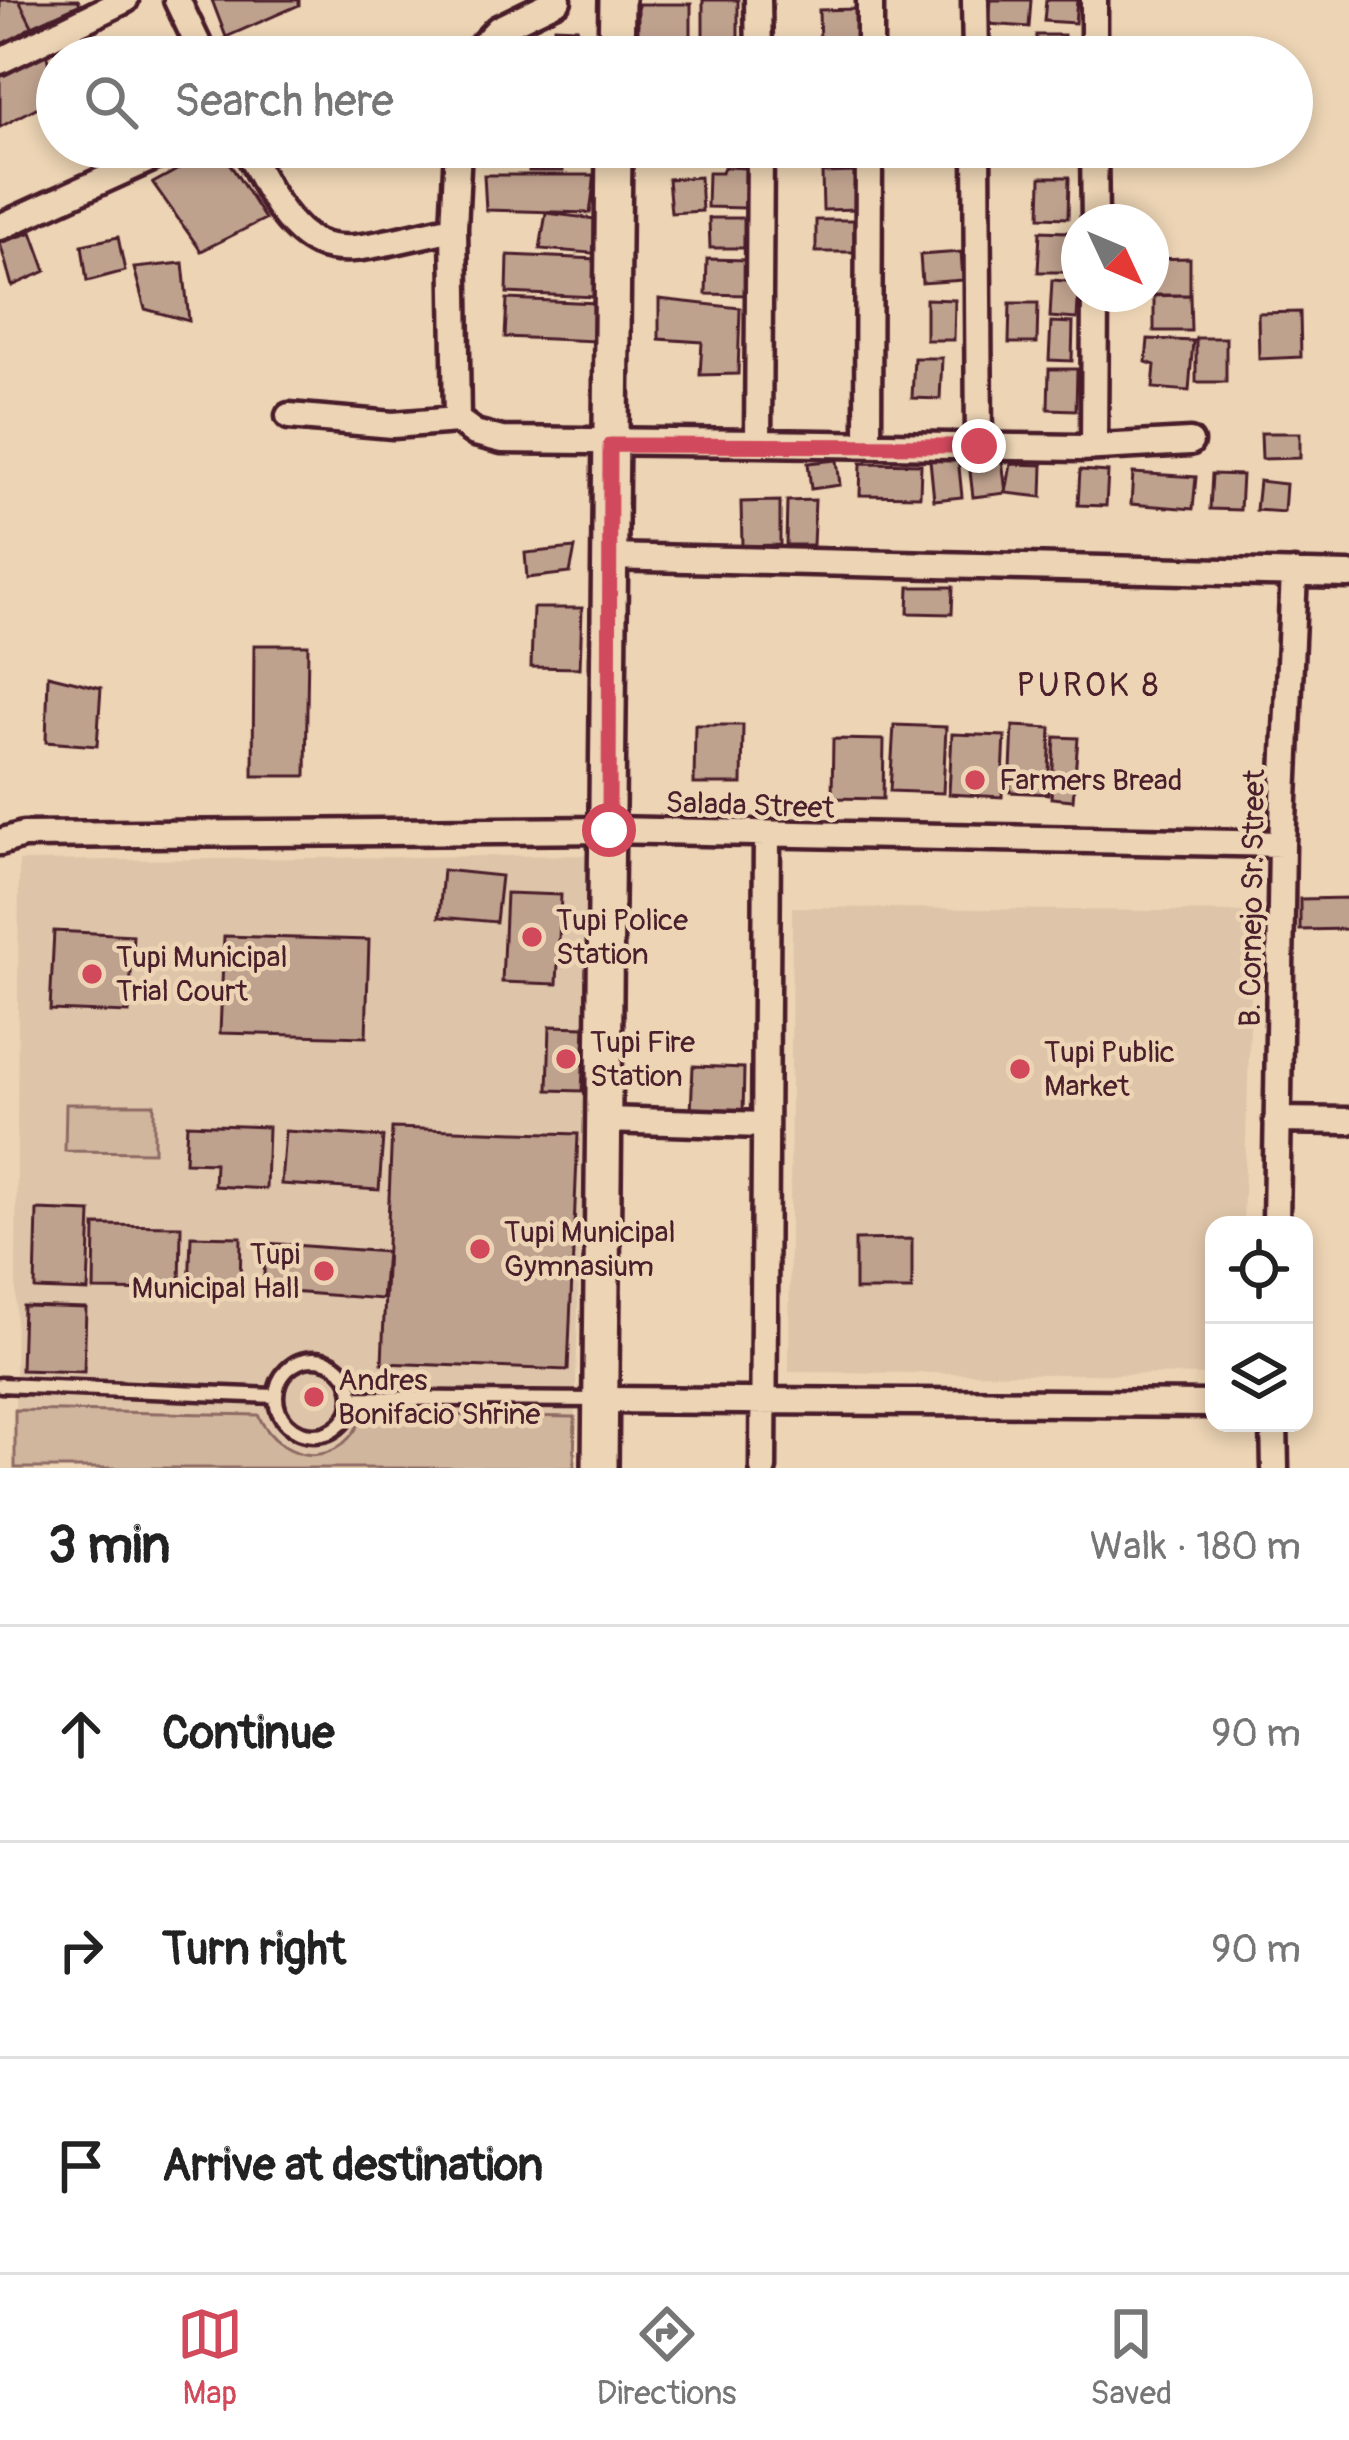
<!DOCTYPE html>
<html lang="en">
<head>
<meta charset="utf-8">
<style>
	:root { --surface:#fff; --page:#f2f2f2; --text:#222; --muted:#767676; --line:#e0e0e0; --accent:#d1495b }
	body { margin:0; font-family:Pangolin,sans-serif; background:var(--page); color:var(--text) }
	.controls { position:absolute; right:36px; bottom:36px; display:grid; overflow:hidden; border-radius:24px; box-shadow:0 6px 18px #0003 }
	.controls button { width:108px; height:108px; display:grid; place-items:center; padding:0; border:0; border-bottom:3px solid var(--line); background:var(--surface); color:var(--text); font:60px sans-serif }
	.compass { position:absolute; left:1061px; top:204px; width:108px; height:108px; border-radius:50%; background:var(--surface); box-shadow:0 6px 18px #0003; rotate:134deg }
	.stop { position:absolute; width:36px; height:36px; margin:-27px; border:9px solid #d1495b; border-radius:50%; background:#fff }
	.stop.end { background:#d1495b; border-color:#fff; box-shadow:0 3px 12px #0008 }
	.list { margin:0; padding:0; list-style:none }
	h2 { display:flex; justify-content:space-between; align-items:center; height:156px; margin:0; padding:0 48px; font-size:51px }
	h2 small { font-size:39px; font-weight:400; color:var(--muted) }
	.list li { display:grid; grid-template-columns:78px 1fr auto; gap:36px; align-items:center; box-sizing:border-box; height:216px; padding:0 48px; border-top:3px solid var(--line) }
	.list b { display:block; font-size:45px; white-space:nowrap }
	.list em { font-size:39px; font-style:normal; color:var(--muted) }
	.icon { flex:none; width:66px; height:66px; fill:none; stroke:currentColor; stroke-width:2; stroke-linecap:round; stroke-linejoin:round }
	.map { position:relative; flex:none; width:1349px; height:1468px; overflow:hidden }
	.search { position:absolute; background:var(--surface); box-shadow:0 6px 18px #0003; left:36px; right:36px; top:36px; height:132px; display:flex; align-items:center; gap:30px; box-sizing:border-box; padding:0 42px; border-radius:66px; color:var(--muted); font-size:45px }
	.sheet { height:804px; background:var(--surface) }
	nav { display:flex; justify-content:space-around; align-items:center; box-sizing:border-box; height:168px; border-top:3px solid var(--line); background:var(--surface); font-size:33px; color:var(--muted) }
	nav a { display:grid; justify-items:center; gap:6px }
	nav .on { color:var(--accent) }
	.map>svg:first-child { display:block }
</style>
</head>
<body>
<div class="map">
<svg width="1349" height="1468" viewBox="0 0 1349 1468">
	<rect width="100%" height="100%" fill="#ecd4b4"/>
	<filter id="ink" filterUnits="userSpaceOnUse"><feTurbulence type="fractalNoise" baseFrequency=".00833" numOctaves="2"/><feDisplacementMap in="SourceGraphic" scale="24" xChannelSelector="R" yChannelSelector="G"/><feConvolveMatrix kernelMatrix="1 2 1 2 8 2 1 2 1" color-interpolation-filters="sRGB"/></filter>
	<g filter="url(#ink)">
		<path fill="#dec5a9" d="M591,855L575,1417L363,1414L356,1438L338,1457L310,1464L284,1456L268,1440L257,1415L15,1410L19,861Z
			M792,907L1254,912L1243,1225H1214V1375L789,1372Z"/>
		<path fill="#d1b69e" stroke="#8e6a64" stroke-width="3" d="M66,1104H154V1152L65,1151Z
			M15,1410L258,1415C283,1468 344,1468 363,1414L575,1417L574,1468H15Z"/>
		<path fill="#bfa28e" stroke="#4a1f2b" stroke-width="3" d="M0,0H19L32,26L0,49Z
			M19,0H78L80,4L32,26Z
			M212,0H299V5L226,37Z
			M703,0H738V39H703Z
			M991,0H1031L1029,27L989,24Z
			M1046,0H1077L1075,23L1044,21Z
			M638,4H691V42H638Z
			M857,9L858,46L820,47L819,10Z
			M554,27L577,28L576,46L595,47L594,57H552Z
			M514,35H544V57H515Z
			M1036,35H1064V57H1036Z
			M695,41L747,44V57H695Z
			M46,53L57,97L0,127V76Z
			M219,147L265,219L201,251L153,183Z
			M529,147H562L563,171H529Z
			M699,147H743V153L699,154Z
			M819,147H857L856,169L818,167Z
			M1151,147H1182L1181,170L1150,169Z
			M724,167L746,168L745,208L707,207L708,173H722Z
			M858,172L859,209L823,210L822,173Z
			M484,175H595L590,213L486,210Z
			M700,177L702,211L671,213L668,179Z
			M1041,177H1069L1068,218L1040,217Z
			M546,213L604,220L603,254L540,249Z
			M709,218H744V248H710Z
			M816,220H854V252H816Z
			M1040,231L1067,232V272H1038Z
			M32,232L46,271L12,286L0,243Z
			M118,237L125,271L87,281L82,245Z
			M961,252L963,280L922,283L920,255Z
			M508,255L597,259L596,297L507,293Z
			M1190,258V295L1148,296L1151,259Z
			M707,259L748,260L747,295L706,294Z
			M183,263L189,321L145,309L134,268Z
			M1052,280L1079,282L1077,319L1050,317Z
			M1154,295H1190L1191,331H1154Z
			M507,299L597,303L595,341L505,337Z
			M659,299L740,308L738,374L700,375L702,342L659,339Z
			M926,299L955,300L954,340H926Z
			M1010,303H1038L1037,343H1009Z
			M1300,312L1301,357L1259,359L1258,313Z
			M1051,322L1073,323L1072,361L1049,360Z
			M1196,338H1226V382H1196Z
			M1148,339L1193,341L1189,391L1153,388L1155,365L1146,362Z
			M914,358H942L940,399L912,398Z
			M1049,369H1077L1076,410L1048,409Z
			M1261,433H1300V458L1262,459Z
			M958,457L962,497L934,500L930,460Z
			M1002,459L1006,493L973,497L969,463Z
			M837,460L840,485L811,489L808,463Z
			M861,463L921,464L920,496L860,495Z
			M1011,464L1043,465L1042,497L1006,493Z
			M1080,470L1108,472L1106,506L1078,505Z
			M1133,473L1196,477L1193,509L1131,504Z
			M1212,474L1242,475L1240,510L1210,509Z
			M1259,481L1286,484L1284,512L1256,510Z
			M815,500L813,545H786L787,501Z
			M780,501V545L742,546L741,502Z
			M575,548L570,573L527,578L525,553Z
			M909,587H953L952,614L908,613Z
			M533,608H582L580,668L531,667Z
			M254,645H308L306,776H253Z
			M48,675L101,688L97,746L46,742Z
			M695,725H743L742,784H694Z
			M894,725L946,727L943,793L890,791Z
			M1013,726L1051,728L1048,794L1010,792Z
			M952,734L1005,736L1002,797L949,794Z
			M1055,737L1078,738L1073,800L1051,798Z
			M833,739L884,740L883,799L832,798Z
			M443,870L501,876L496,922L439,917Z
			M506,893L561,895L557,984L502,982Z
			M1349,898V929L1300,930V899Z
			M54,931L133,935L129,1013L50,1010Z
			M224,936L369,940L366,1037L220,1033Z
			M550,1026L585,1027L582,1091L548,1090Z
			M693,1066L744,1068L743,1115L691,1113Z
			M187,1124L268,1127L266,1189L214,1186L215,1163L185,1162Z
			M392,1128L578,1134L568,1370L382,1363Z
			M285,1131L383,1137L379,1190L281,1184Z
			M37,1210L91,1212L88,1291L35,1289Z
			M95,1225L181,1226L180,1291L94,1290Z
			M191,1236L241,1237L240,1293H189Z
			M912,1239V1290H855V1240Z
			M266,1243L386,1252L382,1299L263,1290Z
			M23,1306L86,1308L84,1372L21,1370Z"/>
		<g fill="none" stroke-linecap="round" stroke-linejoin="round">
			<defs>
				<path id="lane" d="M276 1397a38 38 0 1 1 76 0a38 38 0 1 1-76 0Z
					M0,1385L275,1396
					M352,1398L600,1400"/>
				<path id="street" d="M177,0L204,57
					M758,0L759,57
					M975,0L976,57
					M471,57L498,29L558,0
					M870,57V0
					M1094,57V0
					M0,61L125,0
					M246,147C309,279 331,253 454,228L457,420
					M760,147L758,443L1081,448L1190,442
					M977,147L979,446
					M1094,147L1095,222
					M0,227L176,147
					M454,228L458,147
					M289,416L393,425L457,420L475,433L502,440L758,443
					M868,443L869,147
					M1094,447L1095,294
					M607,557L1349,575
					M0,842L23,835L609,830L1282,844
					M606,1120L763,1125
					M1277,1120L1349,1121
					M1276,1225L1282,844L1294,573
					M601,1400L1214,1404
					M1274,1423L1275,1468
					M763,1468L767,837"/>
				<path id="secondary" d="M616,57L617,0
					M600,1468L614,147"/>
			</defs>
			<use href="#lane" stroke="#4a1f2b" stroke-width="21"/>
			<use href="#street" stroke="#4a1f2b" stroke-width="33"/>
			<use href="#secondary" stroke="#4a1f2b" stroke-width="42"/>
			<use href="#lane" stroke="#ecd4b4" stroke-width="12"/>
			<use href="#street" stroke="#ecd4b4" stroke-width="24"/>
			<use href="#secondary" stroke="#ecd4b4" stroke-width="33"/>
		</g>
	</g>
	<g fill="none" stroke-linecap="round" stroke-linejoin="round" filter="url(#ink)">
		<path stroke="#d1495b" stroke-width="15" d="M609,830L610,445L979,446"/>
	</g>
	<g fill="#d1495b" stroke="#ecd4b4" stroke-width="4.5">
		<circle cx="975" cy="780" r="12"/>
		<circle cx="532" cy="937" r="12"/>
		<circle cx="92" cy="974" r="12"/>
		<circle cx="566" cy="1059" r="12"/>
		<circle cx="1020" cy="1069" r="12"/>
		<circle cx="480" cy="1249" r="12"/>
		<circle cx="324" cy="1271" r="12"/>
		<circle cx="314" cy="1397" r="12"/>
	</g>
	<g text-anchor="middle" stroke-width="9" stroke-linejoin="round" paint-order="stroke">
		<g font-size="30" fill="#4a1f2b" stroke="#ecd4b4" text-anchor="start">
			<text x="999" y="790">Farmers Bread</text>
			<text x="556" y="930">Tupi Police<tspan x="556" dy="34">Station</tspan></text>
			<text x="116" y="967">Tupi Municipal<tspan x="116" dy="34">Trial Court</tspan></text>
			<text x="590" y="1052">Tupi Fire<tspan x="590" dy="34">Station</tspan></text>
			<text x="1044" y="1062">Tupi Public<tspan x="1044" dy="34">Market</tspan></text>
			<text x="504" y="1242">Tupi Municipal<tspan x="504" dy="34">Gymnasium</tspan></text>
			<text x="300" y="1264" text-anchor="end">Tupi<tspan x="300" dy="34">Municipal Hall</tspan></text>
			<text x="338" y="1390">Andres<tspan x="338" dy="34">Bonifacio Shrine</tspan></text>
		</g>
		<g font-size="30" fill="#4a1f2b" stroke="#ecd4b4">
			<text transform="translate(750 805) rotate(2)" y="10">Salada Street</text>
			<text transform="translate(1252 898) rotate(-89)" y="10">B. Cornejo Sr. Street</text>
		</g>
		<g font-size="33" letter-spacing="3" fill="#4a1f2b" stroke="#ecd4b4">
			<text x="1089" y="696">PUROK 8</text>
		</g>
	</g>
</svg>
<div class="controls">
<button><svg class="icon" aria-label="locate" viewBox="0 0 24 24"><circle cx="12" cy="12" r="6"/><path d="M12 2v4M12 18v4M2 12h4M18 12h4"/></svg></button>
<button><svg class="icon" aria-label="layers" viewBox="0 0 24 24"><path d="M12 4l9 5-9 5-9-5zM3 14l9 5 9-5"/></svg></button>
</div>
<svg class="compass" viewBox="-18 -18 36 36"><path d="M0-13l5 13h-10z" fill="#e53935"/><path d="M0 13l5-13h-10z" fill="#767676"/></svg>
<div class="stop" style="left:609px;top:830px"></div>
<div class="stop end" style="left:979px;top:446px"></div>
<div class="search"><svg class="icon" aria-label="search" viewBox="0 0 24 24"><circle cx="10" cy="10" r="6"/><path d="M15 15l6 6"/></svg>Search here</div>
</div>
<section class="sheet">
<h2>3 min<small>Walk · 180 m</small></h2>
<ul class="list">
<li><svg class="icon" aria-label="ahead" viewBox="0 0 24 24"><path d="M12 20V5M6 11l6-6 6 6"/></svg><div><b>Continue</b></div><em>90 m</em></li>
<li><svg class="icon" aria-label="right" viewBox="0 0 24 24"><path d="M7 20v-9h11M14 6l5 5-5 5"/></svg><div><b>Turn right</b></div><em>90 m</em></li>
<li><svg class="icon" aria-label="arrive" viewBox="0 0 24 24"><path d="M6 21V4h12l-3 4 3 4H6"/></svg><div><b>Arrive at destination</b></div></li>
</ul>
</section>
<nav>
<a class="on"><svg class="icon" aria-label="map" viewBox="0 0 24 24"><path d="M3 6l6-2 6 2 6-2v14l-6 2-6-2-6 2zM9 4v14M15 6v14"/></svg>Map</a>
<a><svg class="icon" aria-label="directions" viewBox="0 0 24 24"><path d="M12 3l9 9-9 9-9-9zM9 14v-3h6M13 9l2 2-2 2"/></svg>Directions</a>
<a><svg class="icon" aria-label="saved" viewBox="0 0 24 24"><path d="M7 4h10v16l-5-4-5 4z"/></svg>Saved</a>
</nav>
</body>
</html>
